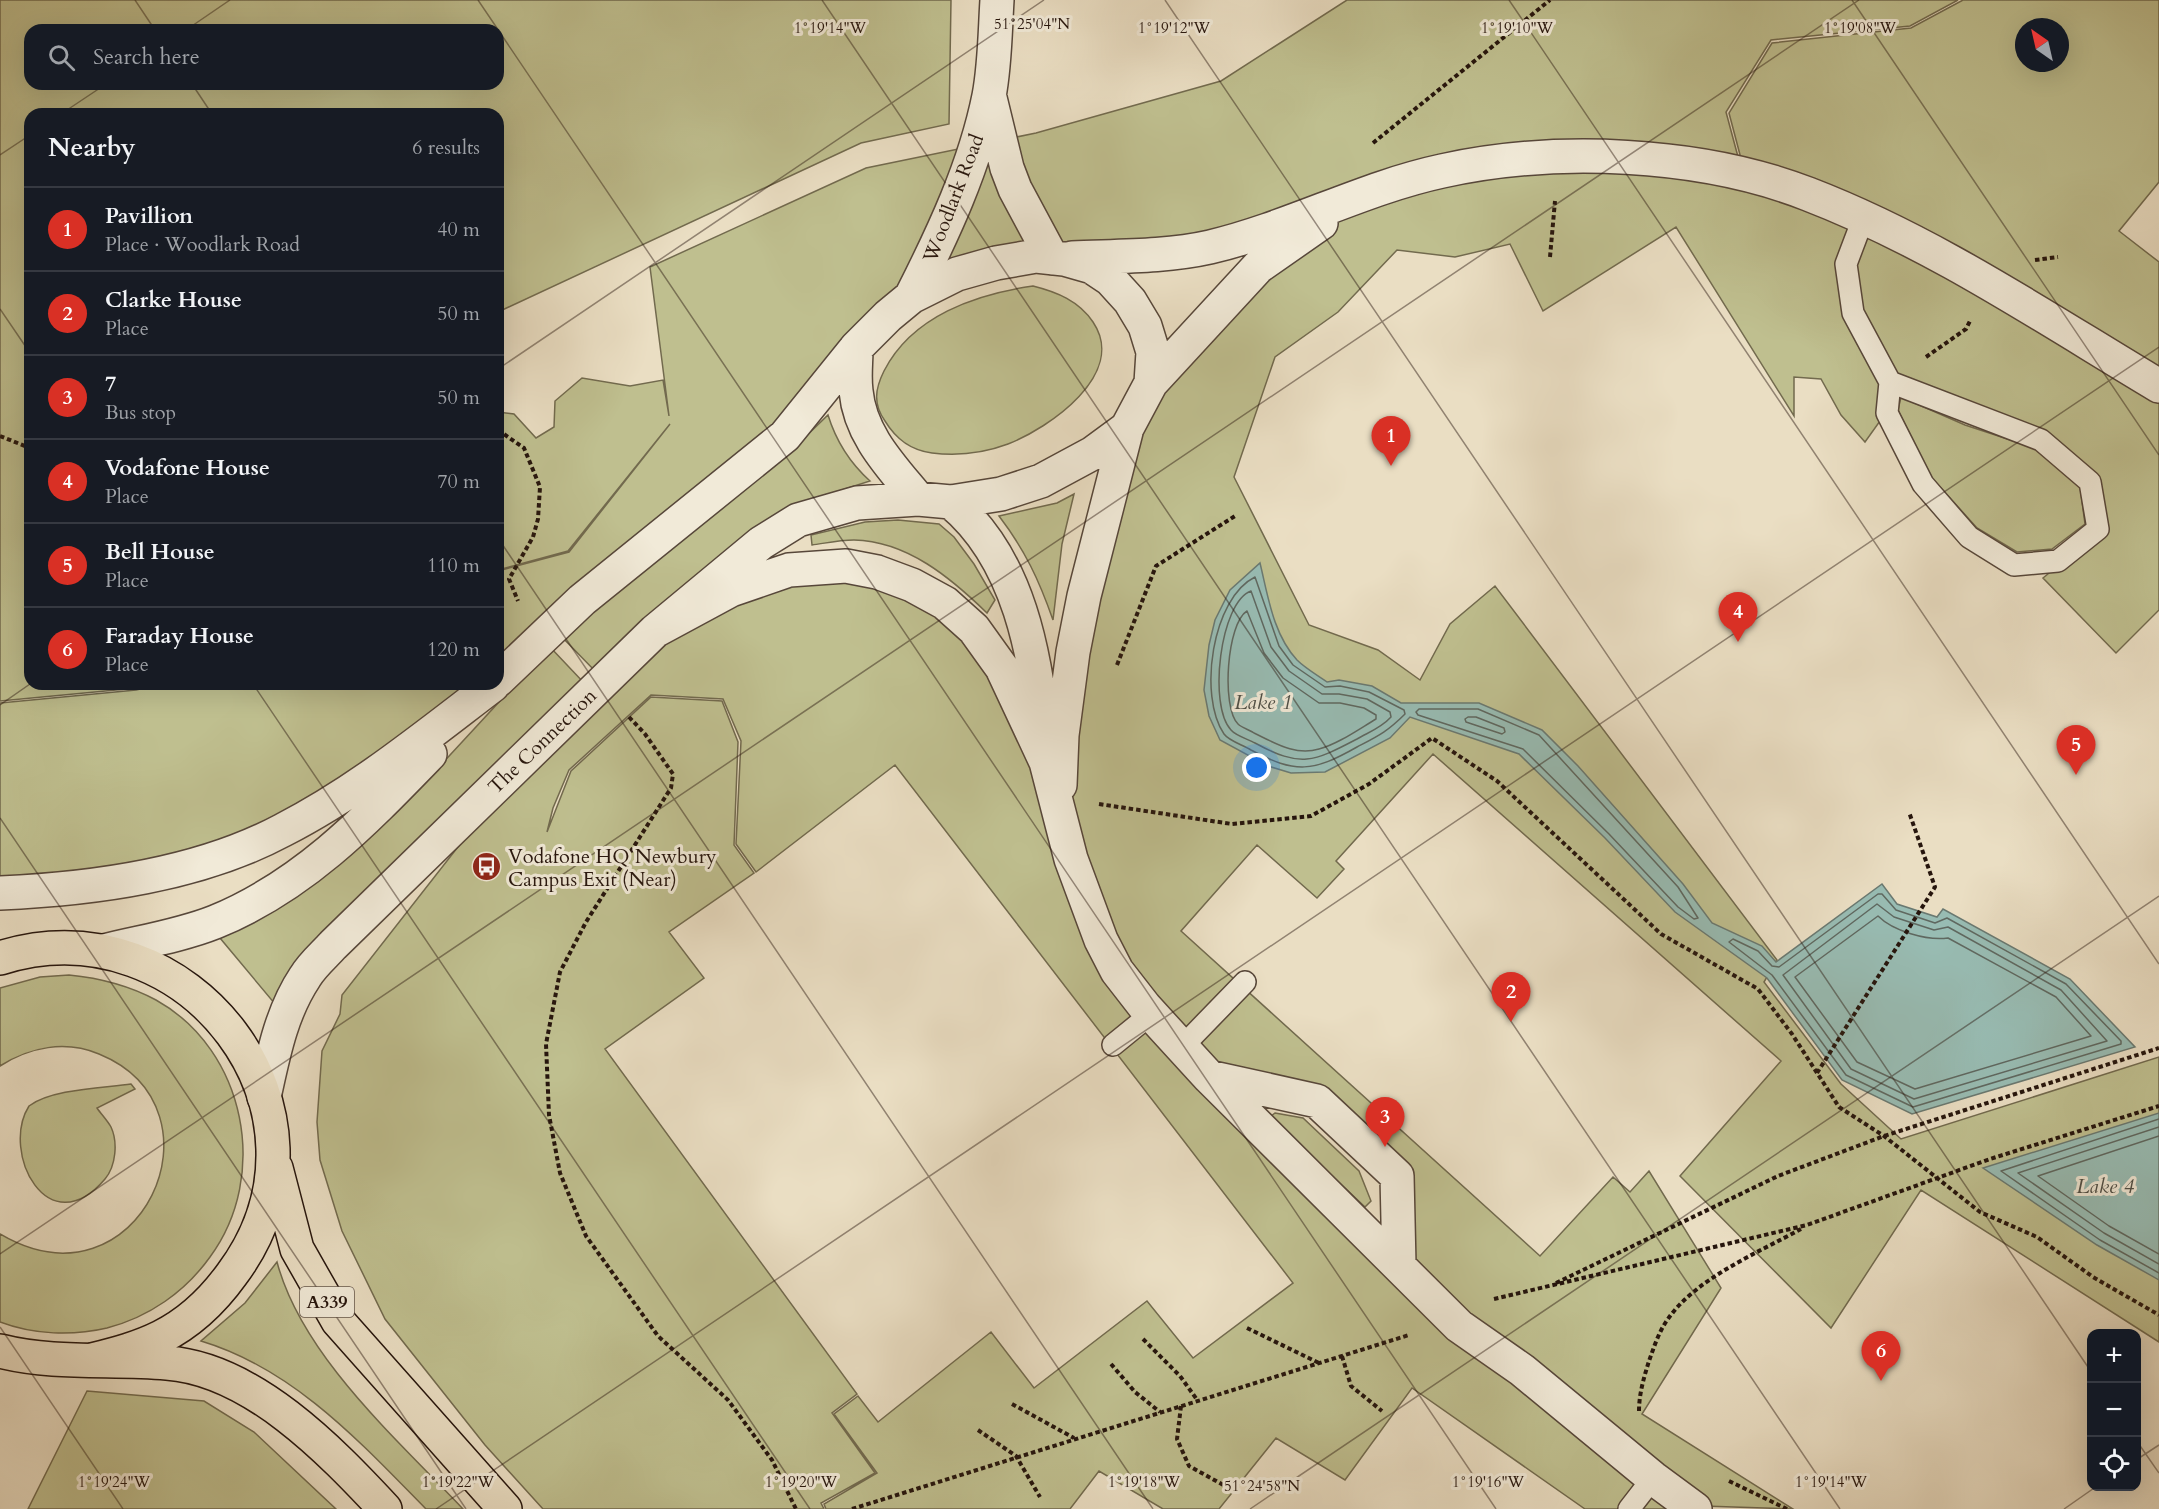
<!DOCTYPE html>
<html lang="en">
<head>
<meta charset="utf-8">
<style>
	:root { --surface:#171b24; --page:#20242c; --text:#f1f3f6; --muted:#9ea1a6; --line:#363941; --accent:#d93025 }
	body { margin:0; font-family:Cardo,serif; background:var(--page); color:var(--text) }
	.controls { position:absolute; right:18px; bottom:18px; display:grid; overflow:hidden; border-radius:12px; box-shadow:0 6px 24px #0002 }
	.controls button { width:54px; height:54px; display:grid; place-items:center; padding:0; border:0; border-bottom:2px solid var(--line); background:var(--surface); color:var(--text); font:30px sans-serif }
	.compass { position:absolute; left:2015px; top:18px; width:54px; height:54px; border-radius:50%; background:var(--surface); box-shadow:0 6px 24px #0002; rotate:326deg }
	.you { position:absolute; left:1257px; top:768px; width:21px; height:21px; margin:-15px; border:4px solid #fff; border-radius:50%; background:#1a73e8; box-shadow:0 0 0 9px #1a73e833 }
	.badge { display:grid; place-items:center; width:39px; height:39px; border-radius:50%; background:var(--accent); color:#fff; font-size:20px; font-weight:700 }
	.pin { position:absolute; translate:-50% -50px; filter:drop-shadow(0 2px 3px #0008) }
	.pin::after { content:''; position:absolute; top:32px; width:21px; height:18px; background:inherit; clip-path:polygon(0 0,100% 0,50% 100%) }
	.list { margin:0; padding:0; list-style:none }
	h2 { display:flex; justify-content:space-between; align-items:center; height:78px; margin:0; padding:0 24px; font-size:26px }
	h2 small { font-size:20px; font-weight:400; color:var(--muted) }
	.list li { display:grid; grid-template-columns:39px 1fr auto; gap:18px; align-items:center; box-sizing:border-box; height:84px; padding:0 24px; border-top:2px solid var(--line) }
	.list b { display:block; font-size:22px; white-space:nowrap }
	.list p { margin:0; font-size:20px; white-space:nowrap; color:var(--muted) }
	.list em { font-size:20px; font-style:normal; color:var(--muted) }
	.icon { flex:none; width:33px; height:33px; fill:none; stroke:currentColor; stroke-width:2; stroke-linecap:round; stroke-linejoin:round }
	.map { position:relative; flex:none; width:2159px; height:1509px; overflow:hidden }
	.search { position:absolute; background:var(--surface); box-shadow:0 6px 24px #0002; left:24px; top:24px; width:480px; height:66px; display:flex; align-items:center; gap:15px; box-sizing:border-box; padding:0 21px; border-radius:18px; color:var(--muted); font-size:22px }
	.panel { position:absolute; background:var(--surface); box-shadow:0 6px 24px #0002; left:24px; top:108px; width:480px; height:582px; border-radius:18px }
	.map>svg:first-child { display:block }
</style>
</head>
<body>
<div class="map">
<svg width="2159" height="1509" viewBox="0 0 2159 1509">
	<rect width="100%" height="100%" fill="#eadec3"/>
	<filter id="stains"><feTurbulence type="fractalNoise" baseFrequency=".00333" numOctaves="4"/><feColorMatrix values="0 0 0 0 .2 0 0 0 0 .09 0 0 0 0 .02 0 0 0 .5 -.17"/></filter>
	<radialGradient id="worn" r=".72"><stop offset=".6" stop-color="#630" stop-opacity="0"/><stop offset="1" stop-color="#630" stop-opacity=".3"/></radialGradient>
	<path fill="#bfbf8f" stroke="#726a4e" stroke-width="1.5" fill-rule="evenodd" d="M0,0H951L949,124L861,143L498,312V114H30V684H153L137,688L0,701ZM30,30H498V84H30Z
		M1347,0H1958L1910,26L1771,40L1726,112L1741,168L1565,148L1210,237L996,252L808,397L498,665V571L569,552L670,424L568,551L498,570V412L514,414L536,438L554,427L555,401L582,378L630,386L663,380L669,416L650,267L866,168L1036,133L1221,81Z
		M1963,0H2159V182L2119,231L2159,262V383L1744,170L1729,113L1772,43L1911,28ZM2024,27H2060V63H2024Z
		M1561,159L1808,196L2159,390V610L2116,653L2043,578L2102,530L2094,479L2044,437L1888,380L1885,414L1865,442L1841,415L1821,379L1794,377V416L1676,227L1543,311L1510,244L1455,257L1397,250L1338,312L1275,357L1234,477L1309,625L1378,650L1420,680L1450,624L1495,586L1777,960L1764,982L1841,1084L1901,1139L2159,1057V1342L1921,1190L1831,1328L1680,1176L1781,1061L1433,754L1336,861L1344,869L1317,898L1257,845L1181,931L1540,1256L1613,1177L1630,1192L1649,1171L1721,1288L1642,1414L1793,1509L1703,1506L1600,1424L1409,1262L1406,1173L1319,1093L1211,1072L1155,1012L1074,858L1066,736L1129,429L1229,300L1369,196Z
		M1033,286C1057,292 1079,301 1093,322C1128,374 1049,428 1008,444C984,453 957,456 932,453C910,450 896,439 885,421C873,404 875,389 884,371C912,316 976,294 1033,286Z
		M1901,397L1965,425L2038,449L2080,486L2085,524L2052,549L2017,552L1977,528L1932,478L1898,410Z
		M828,415C836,441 850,463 870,481L792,506L596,672L561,636L798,444Z
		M1074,494L1062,544L1053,620C1039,580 1025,550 999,516L1057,503Z
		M898,520L939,524L954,537L974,564L995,600L987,613C951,578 907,541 854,540C840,540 826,543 812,545L811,535L865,522Z
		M791,575L911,590L998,672L1067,861L1205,1081L1687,1509H1585L1412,1388L1345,1480L1276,1438L1219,1509H1163L1099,1471L1070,1509H826L824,1504L877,1473L834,1414L858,1396L878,1422L991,1332L1034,1388L1147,1301L1193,1358L1293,1283L895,765L756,872L736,844L741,741L723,699L651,695L569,770L553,808L547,832L571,771L651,697L722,701L738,742L734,845L754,873L669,932L704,978L605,1049L857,1394L832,1413L875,1473L821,1503L824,1509H543L485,1445L385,1319L342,1231L320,1160L317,1122L322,1051L340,1014L342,995L497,797L657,635Z
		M550,647L585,684L275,1004L220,938L438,768Z
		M162,684H477L334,789L213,850L0,884V703L136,690Z
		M69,975C100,978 128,985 156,1000C246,1050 270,1176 210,1257C185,1292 149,1317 107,1328C73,1336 34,1335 0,1322V1234C139,1316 233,1109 99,1054C65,1040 30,1047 0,1066V988L40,977Z
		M131,1084L135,1089L97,1108C101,1114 107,1120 111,1127C118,1142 116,1166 105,1179C48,1246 0,1152 29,1106C51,1089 103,1088 131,1084Z
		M1275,1113L1303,1118L1359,1171L1371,1201L1365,1207L1270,1117Z
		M277,1262C302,1356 397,1439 463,1509H426C360,1442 294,1369 201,1341L245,1303Z
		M87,1391L204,1401L254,1432L336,1509H28Z"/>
	<path fill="#98bcb3" stroke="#6a7971" stroke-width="1.5" d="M1260,563C1268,596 1273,634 1297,660C1305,668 1317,675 1327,682L1339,680L1372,686L1401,703H1479L1542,730L1578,766L1683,884L1712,923L1762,946L1776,962L1882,884L1897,904L1937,917L1943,909L2070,979L2135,1047L1912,1114L1842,1080L1767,978L1675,912L1605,838L1519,754L1410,717L1390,738L1325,772L1291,773L1268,766L1220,740L1209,716L1204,690L1209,645L1215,620L1230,590Z
		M2159,1113V1280L2097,1245L1983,1168Z"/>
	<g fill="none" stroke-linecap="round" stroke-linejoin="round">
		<path stroke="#5f6860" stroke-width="1.5" d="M1255,577L1279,646L1293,665L1325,687L1340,686L1369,692L1404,710L1405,714C1387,732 1378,736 1357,747C1313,772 1296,774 1251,750C1243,745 1229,741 1224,734C1198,696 1212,598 1255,577Z
			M1251,591L1271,647L1289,671L1322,694H1339L1367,699L1390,712L1391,717C1381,728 1369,732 1357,739C1313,762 1301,768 1255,743C1248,739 1236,736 1231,730C1208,706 1220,602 1251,591Z
			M1247,611L1264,653L1283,678L1319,703H1340L1364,708L1376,715V719C1359,729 1338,744 1319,749C1295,756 1275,743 1254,733C1250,730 1242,728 1238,724C1221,707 1227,623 1247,611Z
			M1419,709H1478L1539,735L1678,887L1698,918L1694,919L1678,907L1609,834L1523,749L1418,715L1416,712Z
			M1468,717H1476L1504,728L1505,732L1502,734L1466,722L1465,719Z
			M1878,894H1882L1896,910L1935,923L1947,918L2066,984L2121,1041V1044L1913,1107L1846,1075L1772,975L1729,942L1733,939L1758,951L1772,966L1779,967Z
			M1877,904L1894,917L1934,930L1948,927L2061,990L2107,1041L1914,1099L1851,1069L1783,975Z
			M1878,916C1893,931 1927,941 1948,938L2056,997L2091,1036L1915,1089L1857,1062L1795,977Z
			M2159,1119L2001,1171L2100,1240L2159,1273
			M2159,1127L2018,1173L2104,1233L2159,1264
			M2159,1136L2038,1176L2109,1226L2159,1254"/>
		<defs>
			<path id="lane" d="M1863,219L1846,264L1853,313L1890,382L1887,413L1923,484L1969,537L2014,565L2058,561L2098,529L2090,482L2041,440L1890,382
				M1113,1045L1151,1014
				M1182,1047L1245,982
				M1629,1509L1653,1478"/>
			<path id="street" d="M990,98L1007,168L1015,189L1052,258
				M1072,258C1117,256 1166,257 1210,247C1290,228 1363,188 1442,171C1555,146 1700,152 1808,194C1933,242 2045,318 2159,386
				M911,297C943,234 975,166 989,96C995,65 995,32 997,0
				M856,348C856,362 854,377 856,391C860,435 891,466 918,499
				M1151,383L1258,267L1321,223
				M951,502C1019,558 1036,656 1044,739
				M655,631L731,590L789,570L846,566L877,572L912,585L945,603L974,629L1002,668L1046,762L1071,859L1101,940L1117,971L1145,1007L1209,1077L1459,1326L1522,1370L1653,1478L1695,1509
				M498,680L582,600L785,436L856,348L888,316L911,297L957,274L996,263L1036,256L1064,259L1092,267L1110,279L1130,301L1145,326L1153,352L1151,383L1127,428L1084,596L1073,652L1062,735L1060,785
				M0,893C94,889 199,875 283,830C359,791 426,736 493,685
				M104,951C140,942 180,936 215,922C303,886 365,821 430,754
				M1209,1077L1317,1101L1397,1176L1399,1265
				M264,1097C273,1056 281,1013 305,977C312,965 324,955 333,945L655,631L761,543L798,520L857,503L918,499L951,502L1001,494L1041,481L1093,453L1127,428"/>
			<path id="highway" d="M0,958C189,899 352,1113 232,1274C214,1299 189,1323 161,1337C139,1348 116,1354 92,1360
				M276,1168L297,1249L338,1321L505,1509
				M0,1351C55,1365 111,1358 167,1363C252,1369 330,1450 385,1509"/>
		</defs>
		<use href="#lane" stroke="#57473a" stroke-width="24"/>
		<use href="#street" stroke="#57473a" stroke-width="36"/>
		<use href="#highway" stroke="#26150d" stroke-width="36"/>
		<path stroke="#26150d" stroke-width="4" stroke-dasharray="4.5 3" stroke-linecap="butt" d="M1373,143L1550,0
			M1550,257L1555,201
			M2035,260L2058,257
			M1926,357L1966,329L1970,321
			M498,430L524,448L540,487L538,519L533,537L509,579L518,601
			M0,436L30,448
			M1117,665L1156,566L1235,516
			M629,717L645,734L673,774L671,788L586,922L560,972L546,1044L549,1115L560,1173L586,1236L658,1336L728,1400L772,1460L796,1509
			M1099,804L1232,824L1311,816L1369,784L1432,738L1497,781L1661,934L1758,989L1792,1034L1839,1107L1884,1136L1980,1212L2037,1237L2093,1277L2159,1315
			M1817,1073L1935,887L1909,812
			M1556,1283L1778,1176L1884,1136L2159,1048
			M1494,1299L1807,1225L1990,1159L2159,1106
			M1247,1328L1319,1363
			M1143,1339L1180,1376L1198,1401
			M1342,1356L1351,1386L1382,1411
			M1111,1364L1135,1392L1160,1412
			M1012,1404L1074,1438
			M1181,1406L1177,1439L1189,1466L1236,1492
			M1639,1411C1639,1394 1644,1377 1649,1361C1654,1347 1659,1331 1668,1319C1695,1279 1759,1252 1801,1229
			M978,1430L1016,1456L1040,1497
			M1729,1481L1787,1509
			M852,1509L1409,1335"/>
		<use href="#lane" stroke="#f1ead8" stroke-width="21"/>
		<use href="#street" stroke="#f1ead8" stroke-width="33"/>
		<use href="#highway" stroke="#eadec3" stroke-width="33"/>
	</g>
	<path fill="none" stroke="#26150d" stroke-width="1.5" stroke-opacity="0.45" d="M135,0L155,30M478,0L1496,1509M822,0L1840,1509M1165,0L2092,1373M1509,0L2159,964M1852,0L2159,455M186,30L230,0M192,84L212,114M61,114L106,84M0,155L30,135M0,309L30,353M498,369L1044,0M498,538L1153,1509M253,684L810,1509M0,705L30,684M0,818L466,1509M0,1254L1859,0M0,1327L123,1509M2136,1440L2159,1473M2136,1460L2159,1445M436,1509L2159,347M1250,1509L2159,896M2064,1509L2097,1486"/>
	<defs>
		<symbol id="bus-disc" viewBox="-11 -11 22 22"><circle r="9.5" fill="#8f2418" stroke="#f1ead8"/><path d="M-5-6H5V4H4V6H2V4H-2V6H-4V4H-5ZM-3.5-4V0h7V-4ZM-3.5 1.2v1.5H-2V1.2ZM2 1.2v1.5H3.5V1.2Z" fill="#fff"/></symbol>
	</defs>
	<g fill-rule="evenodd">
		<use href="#bus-disc" x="470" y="850" width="33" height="33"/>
	</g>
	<g text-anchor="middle" stroke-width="6" stroke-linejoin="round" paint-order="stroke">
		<rect fill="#f1ead8" stroke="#63554a" stroke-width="1.5" x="300" y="1287" width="54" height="30" rx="4.5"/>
		<g font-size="18" font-weight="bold" fill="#26150d">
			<text x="327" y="1308">A339</text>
		</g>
		<g font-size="20" fill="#26150d" stroke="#f1ead8">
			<text transform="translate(953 198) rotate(-69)" y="7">Woodlark Road</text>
			<text transform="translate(542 741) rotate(-44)" y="7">The Connection</text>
		</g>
		<g font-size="20" fill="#26150d" stroke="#f1ead8" text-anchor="start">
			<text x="508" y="863">Vodafone HQ Newbury<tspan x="508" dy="23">Campus Exit (Near)</tspan></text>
		</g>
		<g font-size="21" font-style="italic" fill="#4e4f47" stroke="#f1ead8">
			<text x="1263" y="709">Lake 1</text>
			<text x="2105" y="1193">Lake 4</text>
		</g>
	</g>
	<g font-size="15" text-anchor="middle" fill="#26150d" stroke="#f1ead8" stroke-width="6" stroke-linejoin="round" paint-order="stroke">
		<text x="1032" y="29">51°25'04"N</text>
		<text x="830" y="33">1°19'14"W</text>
		<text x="1174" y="33">1°19'12"W</text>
		<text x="1517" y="33">1°19'10"W</text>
		<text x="1860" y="33">1°19'08"W</text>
		<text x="114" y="1487">1°19'24"W</text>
		<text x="458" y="1487">1°19'22"W</text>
		<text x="801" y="1487">1°19'20"W</text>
		<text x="1144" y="1487">1°19'18"W</text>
		<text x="1488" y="1487">1°19'16"W</text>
		<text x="1831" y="1487">1°19'14"W</text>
		<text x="1262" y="1491">51°24'58"N</text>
	</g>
	<rect width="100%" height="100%" filter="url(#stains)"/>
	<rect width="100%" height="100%" fill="url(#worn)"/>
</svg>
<div class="controls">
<button>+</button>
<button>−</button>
<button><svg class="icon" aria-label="locate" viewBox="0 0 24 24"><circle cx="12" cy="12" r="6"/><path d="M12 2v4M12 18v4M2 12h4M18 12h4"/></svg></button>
</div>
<svg class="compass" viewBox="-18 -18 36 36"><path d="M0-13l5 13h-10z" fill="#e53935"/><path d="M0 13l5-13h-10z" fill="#9ea1a6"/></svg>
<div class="you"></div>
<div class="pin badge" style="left:1391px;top:466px">1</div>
<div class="pin badge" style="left:1511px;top:1022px">2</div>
<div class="pin badge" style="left:1385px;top:1147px">3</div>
<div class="pin badge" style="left:1738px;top:642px">4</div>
<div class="pin badge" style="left:2076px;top:775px">5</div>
<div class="pin badge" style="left:1881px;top:1381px">6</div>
<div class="search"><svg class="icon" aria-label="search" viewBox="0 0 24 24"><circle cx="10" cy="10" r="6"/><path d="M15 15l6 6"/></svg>Search here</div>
<section class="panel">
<h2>Nearby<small>6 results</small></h2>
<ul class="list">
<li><span class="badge">1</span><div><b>Pavillion</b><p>Place · Woodlark Road</p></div><em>40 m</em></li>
<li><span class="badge">2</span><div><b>Clarke House</b><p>Place</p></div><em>50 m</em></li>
<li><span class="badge">3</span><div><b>7</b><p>Bus stop</p></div><em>50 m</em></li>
<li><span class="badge">4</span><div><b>Vodafone House</b><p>Place</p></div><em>70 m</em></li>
<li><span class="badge">5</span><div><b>Bell House</b><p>Place</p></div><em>110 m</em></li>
<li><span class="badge">6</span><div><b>Faraday House</b><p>Place</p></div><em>120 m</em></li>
</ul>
</section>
</div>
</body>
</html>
